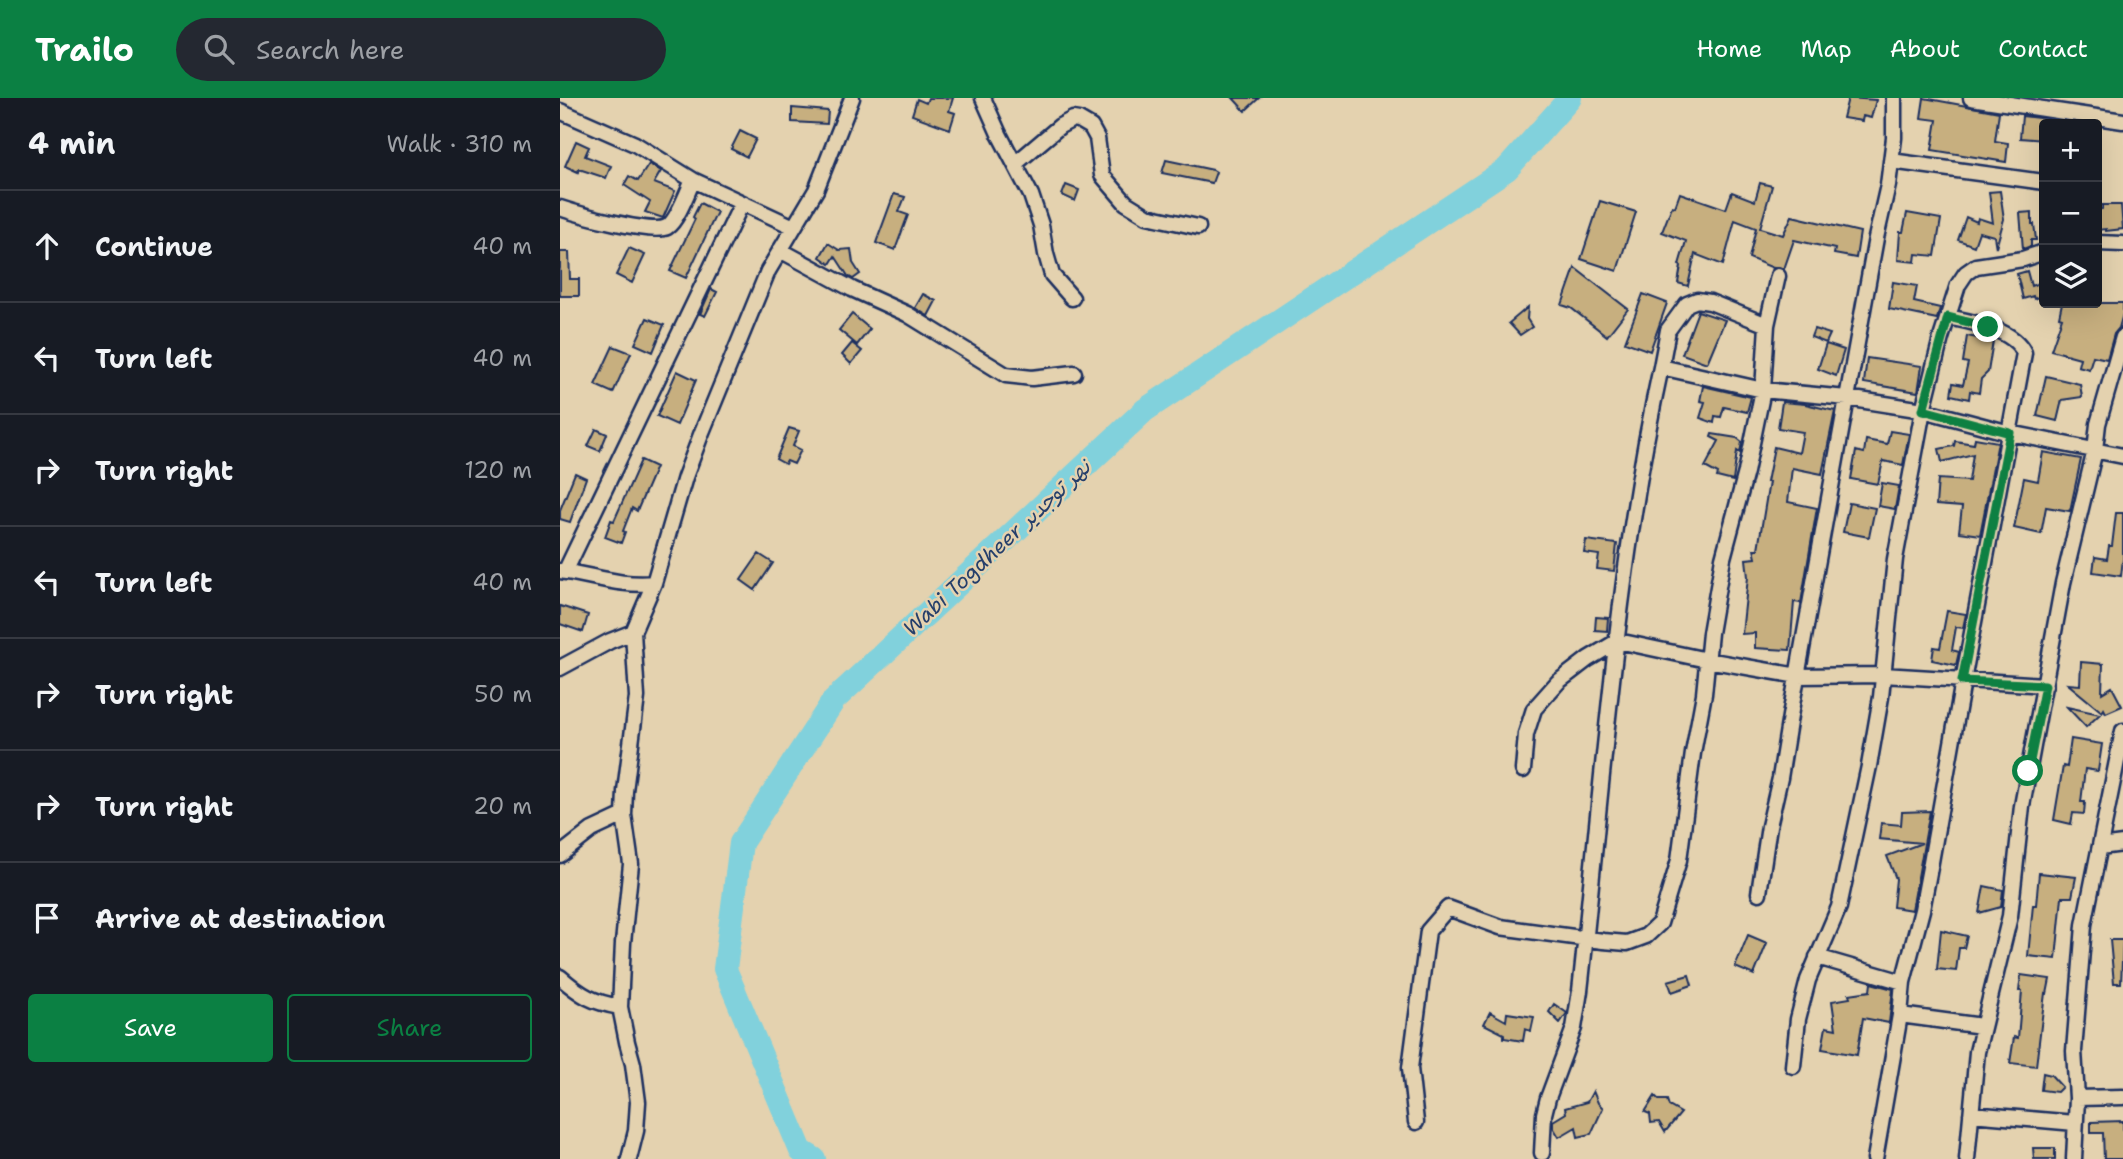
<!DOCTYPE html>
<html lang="en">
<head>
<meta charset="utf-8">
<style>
	:root { --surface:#171b24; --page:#242831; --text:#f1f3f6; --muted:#9ea1a6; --line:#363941; --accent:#0b8043 }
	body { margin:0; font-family:"Shantell Sans","Playpen Sans Arabic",sans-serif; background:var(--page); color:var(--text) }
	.controls { position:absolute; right:21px; top:21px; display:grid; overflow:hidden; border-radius:7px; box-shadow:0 7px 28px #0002 }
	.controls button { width:63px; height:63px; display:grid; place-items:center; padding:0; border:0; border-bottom:2px solid var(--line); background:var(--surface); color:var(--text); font:35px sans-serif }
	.stop { position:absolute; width:21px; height:21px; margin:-16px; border:5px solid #0b8043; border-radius:50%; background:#fff }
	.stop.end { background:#0b8043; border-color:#fff; box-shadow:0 2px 7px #0008 }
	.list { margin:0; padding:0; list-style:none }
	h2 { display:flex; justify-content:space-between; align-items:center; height:91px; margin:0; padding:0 28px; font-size:30px }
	h2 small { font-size:23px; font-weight:400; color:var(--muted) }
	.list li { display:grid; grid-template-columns:46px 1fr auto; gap:21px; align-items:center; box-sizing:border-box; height:112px; padding:0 28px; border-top:2px solid var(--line) }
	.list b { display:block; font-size:26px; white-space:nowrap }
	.list em { font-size:23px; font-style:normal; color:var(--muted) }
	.actions { display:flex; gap:14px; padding:21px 28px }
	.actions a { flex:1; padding:16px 0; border:2px solid var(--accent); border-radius:7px; text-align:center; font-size:24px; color:var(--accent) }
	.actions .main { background:var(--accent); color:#fff }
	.icon { flex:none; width:38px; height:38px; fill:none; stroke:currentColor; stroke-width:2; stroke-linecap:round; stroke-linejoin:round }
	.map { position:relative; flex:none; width:1563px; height:1061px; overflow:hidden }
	header { display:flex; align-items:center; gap:42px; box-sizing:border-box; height:98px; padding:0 35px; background:var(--accent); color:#fff }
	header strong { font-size:33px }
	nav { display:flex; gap:38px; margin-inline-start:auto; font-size:24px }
	.search { width:490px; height:63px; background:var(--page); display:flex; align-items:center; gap:18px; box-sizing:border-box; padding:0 24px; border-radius:38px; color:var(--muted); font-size:26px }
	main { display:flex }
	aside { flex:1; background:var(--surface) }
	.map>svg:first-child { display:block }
</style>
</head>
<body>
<header>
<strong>Trailo</strong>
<div class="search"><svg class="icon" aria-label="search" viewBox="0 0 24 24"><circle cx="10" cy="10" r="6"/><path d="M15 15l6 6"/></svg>Search here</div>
<nav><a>Home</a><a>Map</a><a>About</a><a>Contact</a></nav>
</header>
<main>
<aside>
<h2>4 min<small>Walk · 310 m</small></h2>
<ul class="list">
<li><svg class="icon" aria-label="ahead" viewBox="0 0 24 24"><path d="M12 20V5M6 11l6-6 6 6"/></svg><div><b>Continue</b></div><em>40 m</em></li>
<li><svg class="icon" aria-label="left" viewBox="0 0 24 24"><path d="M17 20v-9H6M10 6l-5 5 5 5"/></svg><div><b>Turn left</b></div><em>40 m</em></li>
<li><svg class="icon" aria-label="right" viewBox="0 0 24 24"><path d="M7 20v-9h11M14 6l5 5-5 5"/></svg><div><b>Turn right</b></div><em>120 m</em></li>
<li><svg class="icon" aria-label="left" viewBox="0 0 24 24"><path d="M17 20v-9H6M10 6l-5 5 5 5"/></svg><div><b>Turn left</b></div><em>40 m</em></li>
<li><svg class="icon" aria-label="right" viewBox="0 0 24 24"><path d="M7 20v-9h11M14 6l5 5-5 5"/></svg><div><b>Turn right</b></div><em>50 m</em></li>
<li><svg class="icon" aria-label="right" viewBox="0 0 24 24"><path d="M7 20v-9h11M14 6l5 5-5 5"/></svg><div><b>Turn right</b></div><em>20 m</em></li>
<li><svg class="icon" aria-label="arrive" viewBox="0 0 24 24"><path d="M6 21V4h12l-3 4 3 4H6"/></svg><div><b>Arrive at destination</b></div></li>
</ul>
<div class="actions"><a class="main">Save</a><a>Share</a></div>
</aside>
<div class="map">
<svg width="1563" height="1061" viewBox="0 0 1563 1061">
	<rect width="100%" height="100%" fill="#e4d2af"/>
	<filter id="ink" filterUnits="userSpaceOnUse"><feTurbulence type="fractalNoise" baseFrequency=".0143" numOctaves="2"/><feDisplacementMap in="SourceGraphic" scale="14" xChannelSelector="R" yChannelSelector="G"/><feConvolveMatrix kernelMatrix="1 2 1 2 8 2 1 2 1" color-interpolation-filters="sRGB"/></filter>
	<g filter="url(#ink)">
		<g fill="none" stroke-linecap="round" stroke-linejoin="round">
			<path stroke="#81d1dc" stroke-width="24" d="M254,1061L241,1053L165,871L181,745L274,602L585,312L947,71L1010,0"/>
		</g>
		<path fill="#c7af7f" stroke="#1b2f5e" stroke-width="2" d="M368,0H393L389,13L395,15L390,31L352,17L357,1L366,5Z
			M673,0H699L685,13Z
			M1288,0L1316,2L1311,20L1303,18L1302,23L1283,20Z
			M1364,0L1439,14L1435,43L1448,45L1446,64L1372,52L1377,22L1361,20Z
			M232,10L268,13L267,26L232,24Z
			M1462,18L1488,21V26H1484V42L1460,40Z
			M180,33L196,41L187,59L171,51Z
			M16,43L29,49L25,58L51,68L46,80L19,71L18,74L5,68Z
			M606,62L653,72L656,74L652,85L602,75Z
			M89,66L101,73L94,85L115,93L103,120L85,114L90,104L64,87L69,78L78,83Z
			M1200,85L1212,88L1200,130L1223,137L1232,118L1300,134L1296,160L1274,156L1275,151L1234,142L1224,171L1219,169L1213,170L1189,160L1196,130L1175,122L1163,167L1135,156L1128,188L1118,185L1121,168L1119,167L1126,143L1102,134L1112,108L1115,109L1120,95L1166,111L1172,94L1195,103Z
			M506,87L519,92L515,103L502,97Z
			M1440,93L1444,121L1436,150L1434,138L1419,134L1414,148L1398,142L1406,119L1417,124L1418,120L1433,125L1429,94Z
			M334,96L345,99L339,114L348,117L335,152L316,145Z
			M1040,103L1076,114L1057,173L1021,161Z
			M140,105L157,114L126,180L110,173L135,121L133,119Z
			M1542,107H1561L1563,131L1546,133V131L1537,132V112L1542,111Z
			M1472,114V126H1474L1476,142H1471V148L1463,151L1460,115Z
			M1347,115L1381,121L1375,158L1356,156L1355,164L1338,162L1340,134H1343Z
			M268,145L279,152L291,151L293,165L300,176L293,181L288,178L275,158L270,166L260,159Z
			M69,150L85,157L72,185L56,177Z
			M0,154H9L10,181H19V198H0Z
			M1015,170L1068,211L1047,238L1011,210L1002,207Z
			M1467,173L1471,188L1479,185L1483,197L1474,201L1473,198L1463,201L1457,176Z
			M1333,184L1357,188L1354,204L1380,210L1377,221L1329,211Z
			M151,191L157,194L145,218L140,216Z
			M363,196L376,203L368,218L355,210Z
			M1083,196L1107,205L1090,253L1065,244Z
			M1502,205H1563V216L1559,230L1554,236L1547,261L1533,258L1529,271L1518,268L1520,260L1491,252L1502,220L1499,219Z
			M968,209L967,221L972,229L960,237L949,225Z
			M1138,213L1165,222L1147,265L1122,256Z
			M292,216L310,231L297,247L279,232Z
			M87,220L104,227L93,254L75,246Z
			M1254,231L1270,236L1266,245L1251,239Z
			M1407,238L1433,243L1428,274L1421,281L1419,295L1410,293L1409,301L1391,297L1393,285L1403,287L1408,265L1403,264Z
			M292,245L302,253L291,266L282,257Z
			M1266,246L1284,252L1276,278L1258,271Z
			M53,248L71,255L53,295L35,287Z
			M1307,260L1362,268L1358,294L1304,285Z
			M117,273L136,282L117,327L97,318Z
			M1486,278L1520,286L1522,299L1502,302L1497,323L1477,318Z
			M1143,288L1191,299L1187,314L1164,309L1161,319L1155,318L1154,325L1140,320L1145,304L1140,303Z
			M1222,304L1245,306L1275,313L1262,376L1232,370L1228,404L1257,410L1241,505L1234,504L1230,552L1195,550V535L1182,536L1188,479L1186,461L1196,460L1194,451H1198L1209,384H1207L1214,349L1239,355L1243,334L1218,330Z
			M229,330L239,333L233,348L241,352L234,366L227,363L225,366L216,361Z
			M36,331L47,336L40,353L28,348Z
			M1330,333L1349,336L1343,367L1323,363L1318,386L1291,381L1296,353L1304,355L1306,342L1327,346Z
			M1152,336L1177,340L1182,344L1180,355L1177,353L1173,383L1157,379L1158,376L1145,369L1159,343L1151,339Z
			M1415,340L1438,344L1420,437L1399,434L1402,409L1376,407L1378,381L1409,383L1413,356L1382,364L1379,351L1394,348L1395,343L1414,346Z
			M1483,354L1521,361L1510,413L1486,409L1481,436L1454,430L1464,380L1478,383Z
			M81,362L96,369L77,413L72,410L63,433L65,434L61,445L45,439L51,422L54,423Z
			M15,375L26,380L10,424L0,421V412Z
			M1322,385L1339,388L1335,411L1318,408Z
			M1289,405L1315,410L1309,439L1283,434Z
			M1556,415H1563V461L1561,478L1533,474L1535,459L1547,461L1549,448H1552Z
			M1026,442L1057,446L1054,473L1037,471L1039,457L1024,455Z
			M199,456L213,465L195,492L181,482Z
			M0,508L28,517L23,534L0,526Z
			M1387,513L1406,516L1403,530L1396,529L1392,552L1399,554L1396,567L1372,562L1374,549L1380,550Z
			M1036,519L1048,520L1047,533L1035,532Z
			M1521,564L1543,566L1542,595L1552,589L1562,608L1546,615L1544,611L1542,614L1508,586L1520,587Z
			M1507,609L1540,616L1526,629Z
			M1511,641L1542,646L1538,673L1525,671L1521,704H1525L1524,716L1513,715L1511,726L1494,722L1503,668L1507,669Z
			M1370,713L1352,812L1333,809L1336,781L1327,758L1362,745L1319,741L1321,725L1341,727L1342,714Z
			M1479,775L1516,779L1512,799H1502L1496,861L1468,858L1473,807H1476Z
			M1424,788L1443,792L1441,809L1419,815Z
			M1381,832L1407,838L1404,850H1399L1396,873L1377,871Z
			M1188,837L1207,845L1194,877L1175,869Z
			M1550,842H1563L1561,885H1554Z
			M1129,877L1132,887L1112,894L1108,883Z
			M1461,877L1490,881L1487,896L1485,895L1476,968L1450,965L1454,939L1458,940L1462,893H1459Z
			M1311,885L1333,891L1329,925L1303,920L1297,957L1262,951L1266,929L1276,931L1272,903L1290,900L1289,896L1310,893Z
			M994,906L1007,915L1000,925L989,914Z
			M930,914L946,923L947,915L974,919L971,933L965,931L963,943L944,940V936L924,926Z
			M1483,975L1491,977L1502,989L1497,994L1481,992Z
			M1033,993L1038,1005L1043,1010L1031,1036L1018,1039L1016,1029L999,1039L993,1029V1023L1006,1015L1005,1010L1027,1004Z
			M1095,998L1099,1002H1107L1109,1008L1121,1015L1105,1034L1099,1024L1091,1025L1090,1016L1085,1014Z
			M1563,1023V1061H1544L1543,1035H1531V1024Z
			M1473,1050H1495V1061H1474Z"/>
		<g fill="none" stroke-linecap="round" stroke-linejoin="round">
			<defs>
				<path id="street" d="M423,0L439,36L471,97L481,127L486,156L492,177L512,200
					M1411,0L1563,23
					M0,13L75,46L133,82L234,129
					M1331,63L1484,84
					M455,66L500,28L513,21L519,22L531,29L537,40L542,77L566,105L587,118L638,129
					M0,110C18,116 92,137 107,129C117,123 128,93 133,82
					M1537,145L1563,146
					M220,152L292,191L347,216L446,277L472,280L514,275
					M1101,269L1108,232L1127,206L1137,202L1150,204L1207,227
					M0,473C32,477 61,489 94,485
					M5,474L182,105
					M0,570L50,543L73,534
					M963,672L966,636L974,611L998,584L1028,561L1058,543L1147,562L1238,578L1323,577L1485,587
					M1540,749L1563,746
					M0,757L32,732L64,717
					M1199,795L1209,728L1220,680L1230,618L1287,300L1316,140L1328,87L1334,40V0
					M1257,859L1343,884
					M0,879C22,898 32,904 60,909
					M1340,917L1422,928
					M1233,968L1238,921L1248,882L1279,809L1309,668L1321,599L1335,461L1363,312L1381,240L1398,187L1406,175L1416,168L1463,161L1484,154
					M1517,1000L1563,999
					M1411,1016L1515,1025
					M856,1024L850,970L868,833L888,810L940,829L1043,843L1067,845L1086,838L1100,825L1119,762L1133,655L1144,596L1150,535L1163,460L1186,374L1203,292L1207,227L1218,178
					M982,1055L984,1016L988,1000L1014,930L1020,893C1043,684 1056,474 1101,269L1203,292L1287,300L1363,312L1450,335L1563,358
					M69,1061L76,1033L78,1004L73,966L67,944L60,909L63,845L71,766L64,717L65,693L77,599L73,534L94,485L125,379L142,334L208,173L256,92L292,0
					M1315,1061L1340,917L1343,884L1362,812L1371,764L1403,583L1464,255C1454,231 1412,224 1388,219
					M1407,1061L1417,954L1450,818L1462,708L1503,485L1535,352L1538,326L1563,239
					M1514,1061L1517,1000L1514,953L1524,827L1563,633"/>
			</defs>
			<use href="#street" stroke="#1b2f5e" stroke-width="19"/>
			<use href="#street" stroke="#e4d2af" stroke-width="14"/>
		</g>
	</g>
	<g fill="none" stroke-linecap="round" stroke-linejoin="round" filter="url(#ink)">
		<path stroke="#0b8043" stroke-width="9" d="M1428,229L1388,219L1363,312L1450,335L1402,583L1485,587L1468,673"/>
	</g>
	<g text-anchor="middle" stroke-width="5" stroke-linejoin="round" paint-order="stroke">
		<g font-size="21" font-style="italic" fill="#253f6b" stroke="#e4d2af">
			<text transform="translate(437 450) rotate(-43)" y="7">Wabi Togdheer نهر توجدير</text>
		</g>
	</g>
</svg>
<div class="controls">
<button>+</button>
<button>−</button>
<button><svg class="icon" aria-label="layers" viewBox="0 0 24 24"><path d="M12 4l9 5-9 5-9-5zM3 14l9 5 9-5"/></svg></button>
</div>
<div class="stop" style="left:1468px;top:673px"></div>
<div class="stop end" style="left:1428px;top:229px"></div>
</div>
</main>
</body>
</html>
